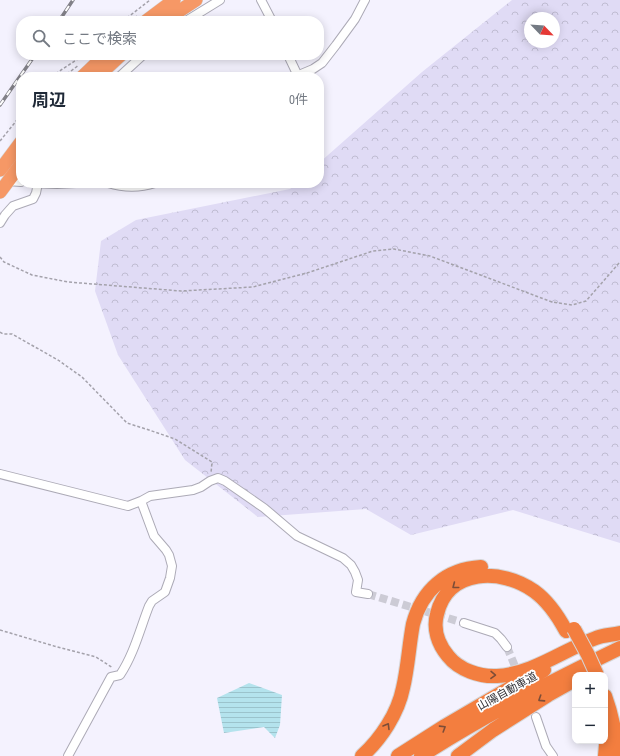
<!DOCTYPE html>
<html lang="ja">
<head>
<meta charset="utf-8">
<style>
	:root { --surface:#fff; --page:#f6f6f7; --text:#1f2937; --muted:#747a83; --line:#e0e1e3 }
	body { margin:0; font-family:"Archivo Narrow","Noto Sans JP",sans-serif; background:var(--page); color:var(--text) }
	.controls { position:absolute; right:12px; bottom:12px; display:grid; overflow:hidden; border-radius:8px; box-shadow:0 2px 10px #0003 }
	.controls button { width:36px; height:36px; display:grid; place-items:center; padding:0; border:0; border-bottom:1px solid var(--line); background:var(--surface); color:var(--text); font:20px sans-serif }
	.compass { position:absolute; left:524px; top:12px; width:36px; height:36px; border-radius:50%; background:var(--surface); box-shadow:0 2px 10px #0003; rotate:115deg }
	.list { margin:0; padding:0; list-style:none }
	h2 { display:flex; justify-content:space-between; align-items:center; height:52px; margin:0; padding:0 16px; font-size:17px }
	h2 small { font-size:13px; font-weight:400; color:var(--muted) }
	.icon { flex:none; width:22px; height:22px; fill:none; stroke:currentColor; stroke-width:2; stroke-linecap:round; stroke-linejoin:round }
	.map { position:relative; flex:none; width:620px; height:756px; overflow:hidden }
	.search { position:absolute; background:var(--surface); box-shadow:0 2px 10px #0003; left:16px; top:16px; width:308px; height:44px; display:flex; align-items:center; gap:10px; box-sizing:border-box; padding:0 14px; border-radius:16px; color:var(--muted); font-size:15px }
	.panel { position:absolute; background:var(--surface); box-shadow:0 2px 10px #0003; left:16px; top:72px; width:308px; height:116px; border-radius:16px }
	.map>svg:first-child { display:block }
</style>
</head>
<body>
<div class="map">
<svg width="620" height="756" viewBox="0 0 620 756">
	<defs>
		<pattern id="forest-crowns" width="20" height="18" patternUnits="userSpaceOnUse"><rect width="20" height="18" fill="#e0dbf5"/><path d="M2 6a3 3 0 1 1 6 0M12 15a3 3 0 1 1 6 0" fill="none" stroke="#c0bcd2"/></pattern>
		<pattern id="water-rules" width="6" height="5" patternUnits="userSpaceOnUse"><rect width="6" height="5" fill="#b4e3ed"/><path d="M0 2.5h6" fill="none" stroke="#9bc3cc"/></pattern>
	</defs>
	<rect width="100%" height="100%" fill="#f4f2fe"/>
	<path fill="url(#forest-crowns)" fill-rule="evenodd" d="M512,0H620V543L513,510L411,535L366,509L258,517L185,460L118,355L95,291L101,241L136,220L290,189L297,183H319V163L422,72ZM530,18H554V42H530Z"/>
	<path fill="url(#water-rules)" d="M249,683L282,695L280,725L275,738L264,727L224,733L217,698Z"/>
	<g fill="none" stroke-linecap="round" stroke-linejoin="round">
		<path stroke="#cccbd5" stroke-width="8" stroke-dasharray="8 4" stroke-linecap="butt" d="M368,594L464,623
			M507,647L519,676"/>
		<defs>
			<path id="minor" d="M261,0L272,21
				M186,21L220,0
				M288,55L298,76
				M119,77L143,55
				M294,77L313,69L322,63L336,45L355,19L365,0
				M7,181L21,182
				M31,183L57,184L76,183
				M108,183C124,188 140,188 155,183
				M0,223L5,215L13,206L33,199L36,193L38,183
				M0,474L128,506L141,501L150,496L193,490L201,487L210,481L218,478L225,481L264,508L297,536L343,558L351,565L355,572L358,580L356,592L368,594
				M464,623L495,633L501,639L507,647
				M536,717L546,746L553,756
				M68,756L111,677L120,675C134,654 140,629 149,606L152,601L165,592L170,578L172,566L169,555L166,550L154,536L141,501"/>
			<path id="trunk" d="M146,21L174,0
				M164,21L196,0
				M82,77L105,55
				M97,77L121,55
				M0,170L21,142
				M0,192L21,164"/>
			<path id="motorway" d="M566,631C558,616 548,601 534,591C502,568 448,568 437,614C433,629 438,644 448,656C459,670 480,677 497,676C533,674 563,650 596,638C603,635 612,635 620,633
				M605,696C612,715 616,735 617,756
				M362,756C381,739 398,713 403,688C408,667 409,645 413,624C422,590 446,569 481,567
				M398,756L445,726L503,692L544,670
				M421,756C485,715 552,681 620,648
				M458,756L493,730L548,695L573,681
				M605,756L606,745L605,728"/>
		</defs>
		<use href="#minor" stroke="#acaab6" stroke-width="10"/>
		<use href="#trunk" stroke="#d5d5d6" stroke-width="14"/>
		<use href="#motorway" stroke="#d5d5d6" stroke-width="16"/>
		<path stroke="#a4a2ab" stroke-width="1.5" stroke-dasharray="3 2" stroke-linecap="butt" d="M123,21L150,0
			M131,21L137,16
			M52,77L61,70L84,55
			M63,77L79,65
			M0,141L21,115
			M0,257L4,262L32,275L68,282L181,291L253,287L307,273L373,251L394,249L430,256L552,302L572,305L586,301L620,262
			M0,332L3,334H12L58,360L82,377L127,423L149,430L175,439L212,462L211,473
			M0,630L54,646L96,657L113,668"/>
		<use href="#minor" stroke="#fff" stroke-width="8"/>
		<use href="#trunk" stroke="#f69866" stroke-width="13"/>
		<use href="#motorway" stroke="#f37e3f" stroke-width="14"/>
		<defs>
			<path id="rail" d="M59,21L73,0
				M0,105L35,55"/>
		</defs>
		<use href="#rail" stroke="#828188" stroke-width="3.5"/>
		<use href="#rail" stroke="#fff" stroke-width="2" stroke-dasharray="6" stroke-linecap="butt"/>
		<defs>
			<path id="motorway-bridge" d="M574,629L588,655L597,675"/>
		</defs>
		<use href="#motorway-bridge" stroke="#d5d5d6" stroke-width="16" stroke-linecap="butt"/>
		<use href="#motorway-bridge" stroke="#f37e3f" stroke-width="14"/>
	</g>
	<defs><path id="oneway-chevron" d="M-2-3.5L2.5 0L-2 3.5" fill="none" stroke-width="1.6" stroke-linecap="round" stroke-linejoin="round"/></defs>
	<g stroke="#7d4d37">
		<use href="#oneway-chevron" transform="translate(455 586) rotate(142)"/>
		<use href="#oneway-chevron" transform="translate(493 675) rotate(1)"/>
		<use href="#oneway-chevron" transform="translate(541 699) rotate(147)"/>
		<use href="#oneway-chevron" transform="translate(387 726) rotate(-59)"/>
		<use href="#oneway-chevron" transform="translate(443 728) rotate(-32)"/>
	</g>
	<g text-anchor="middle" stroke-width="3.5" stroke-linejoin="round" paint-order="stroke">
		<g font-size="11" fill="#2e2d31" stroke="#fff">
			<text transform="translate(507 691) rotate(-29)" y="4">山陽自動車道</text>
		</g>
	</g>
</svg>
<div class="controls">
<button>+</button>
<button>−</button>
</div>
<svg class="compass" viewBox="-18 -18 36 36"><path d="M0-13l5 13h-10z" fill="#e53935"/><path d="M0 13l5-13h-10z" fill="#747a83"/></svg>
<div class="search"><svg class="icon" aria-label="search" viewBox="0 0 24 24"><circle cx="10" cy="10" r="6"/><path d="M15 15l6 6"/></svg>ここで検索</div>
<section class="panel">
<h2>周辺<small>0件</small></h2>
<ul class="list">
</ul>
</section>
</div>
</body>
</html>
